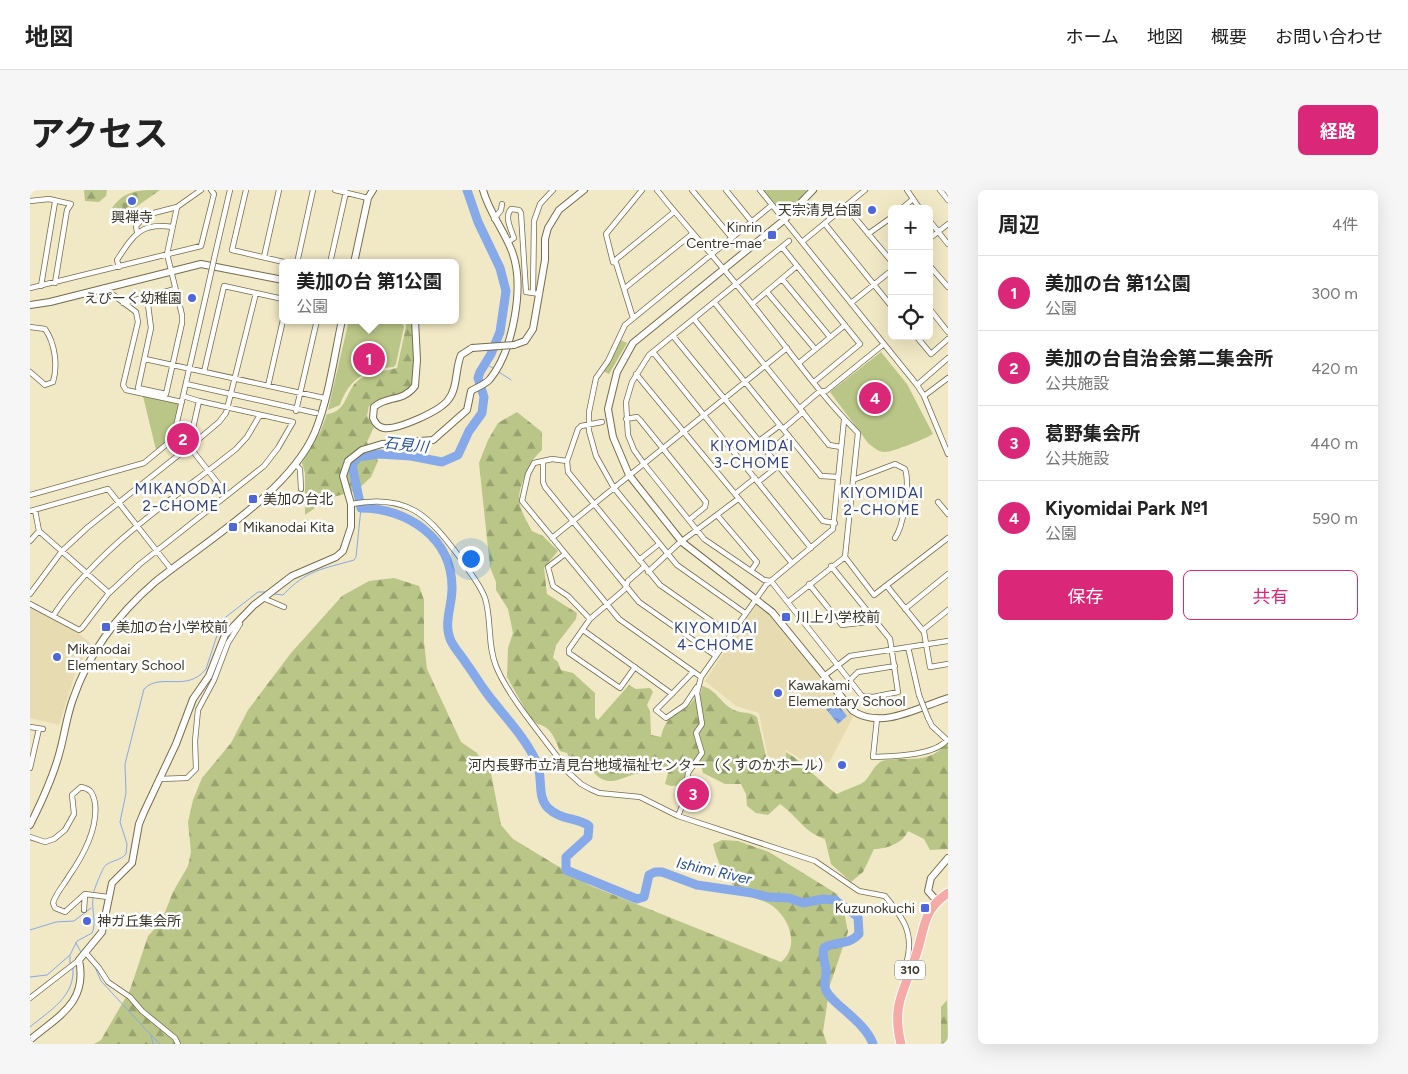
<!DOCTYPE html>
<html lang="ja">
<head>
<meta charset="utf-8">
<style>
	:root { --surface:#fff; --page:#f6f6f6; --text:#222; --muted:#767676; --line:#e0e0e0; --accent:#db2777 }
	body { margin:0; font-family:Figtree,"Noto Sans JP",sans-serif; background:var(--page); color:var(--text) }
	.controls { position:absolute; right:15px; top:15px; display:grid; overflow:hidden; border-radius:8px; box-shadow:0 5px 20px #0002 }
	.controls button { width:45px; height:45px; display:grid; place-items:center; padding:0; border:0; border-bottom:1px solid var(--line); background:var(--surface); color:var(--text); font:25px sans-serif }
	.you { position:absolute; left:440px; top:368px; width:18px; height:18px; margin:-12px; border:4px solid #fff; border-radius:50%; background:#1a73e8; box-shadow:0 0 0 8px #1a73e833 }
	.badge { display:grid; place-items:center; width:32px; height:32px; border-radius:50%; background:var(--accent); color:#fff; font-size:16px; font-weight:700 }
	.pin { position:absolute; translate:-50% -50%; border:2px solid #fff; box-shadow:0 1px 5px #0006 }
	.popup { position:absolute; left:249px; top:69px; width:180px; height:65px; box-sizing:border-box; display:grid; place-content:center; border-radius:8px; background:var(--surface); filter:drop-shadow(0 1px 4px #0005); font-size:16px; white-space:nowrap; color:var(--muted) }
	.popup b { font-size:19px; color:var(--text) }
	.popup::after { content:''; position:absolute; left:50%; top:100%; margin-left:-10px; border:10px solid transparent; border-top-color:var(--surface) }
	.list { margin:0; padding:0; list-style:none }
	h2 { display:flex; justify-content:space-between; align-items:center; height:65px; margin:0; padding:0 20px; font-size:21px }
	h2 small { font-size:16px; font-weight:400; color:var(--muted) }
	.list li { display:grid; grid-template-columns:32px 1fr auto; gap:15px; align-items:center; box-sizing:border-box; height:75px; padding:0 20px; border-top:1px solid var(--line) }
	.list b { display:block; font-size:19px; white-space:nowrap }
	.list p { margin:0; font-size:16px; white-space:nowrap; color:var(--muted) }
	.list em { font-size:16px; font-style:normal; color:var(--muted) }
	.actions { display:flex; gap:10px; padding:15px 20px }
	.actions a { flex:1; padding:11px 0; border:1px solid var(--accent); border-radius:8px; text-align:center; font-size:18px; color:var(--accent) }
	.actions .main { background:var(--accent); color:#fff }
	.icon { flex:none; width:28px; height:28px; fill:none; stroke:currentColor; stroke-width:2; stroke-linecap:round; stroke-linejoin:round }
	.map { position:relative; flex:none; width:918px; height:854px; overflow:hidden; border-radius:8px }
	header { display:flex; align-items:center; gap:30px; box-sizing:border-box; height:70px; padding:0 25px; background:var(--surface); border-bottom:1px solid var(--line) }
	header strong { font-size:24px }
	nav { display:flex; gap:28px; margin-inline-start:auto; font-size:18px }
	.intro { display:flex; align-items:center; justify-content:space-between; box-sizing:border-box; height:120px; padding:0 30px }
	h1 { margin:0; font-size:35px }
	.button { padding:12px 22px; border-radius:8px; background:var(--accent); color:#fff; font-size:18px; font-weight:700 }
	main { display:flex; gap:30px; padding:0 30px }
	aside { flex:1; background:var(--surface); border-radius:8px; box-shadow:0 5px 20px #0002 }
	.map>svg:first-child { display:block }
</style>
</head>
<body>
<header>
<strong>地図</strong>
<nav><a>ホーム</a><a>地図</a><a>概要</a><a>お問い合わせ</a></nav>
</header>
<div class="intro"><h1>アクセス</h1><a class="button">経路</a></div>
<main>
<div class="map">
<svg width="918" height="854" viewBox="0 0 918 854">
	<defs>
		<pattern id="forest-firs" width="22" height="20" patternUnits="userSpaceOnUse" patternTransform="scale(1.25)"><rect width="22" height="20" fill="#bac687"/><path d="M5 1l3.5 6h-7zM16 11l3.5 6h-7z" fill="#98a26e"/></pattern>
		<pattern id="cemetery-stones" width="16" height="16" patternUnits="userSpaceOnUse" patternTransform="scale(1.25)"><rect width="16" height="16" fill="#bac687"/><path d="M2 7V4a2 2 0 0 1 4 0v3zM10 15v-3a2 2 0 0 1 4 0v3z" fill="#98a26e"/></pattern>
		<pattern id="water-waves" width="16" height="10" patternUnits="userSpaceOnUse" patternTransform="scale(1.25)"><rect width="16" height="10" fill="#85a9e9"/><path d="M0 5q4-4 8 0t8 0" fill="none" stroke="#6e8abd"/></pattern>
	</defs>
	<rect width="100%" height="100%" fill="#f1e8c5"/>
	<path fill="#e7dbb1" d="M726,413L740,423L824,525L799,573L780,567L771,569L756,560L754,577L740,578L729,523L706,516L675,491Z
		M0,417L46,441L61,454L46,481L29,535L0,528Z"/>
	<path fill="url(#forest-firs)" d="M54,0H77L76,6L69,12L55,11Z
		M377,132L383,136C383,152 390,194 375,202C364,209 352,207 339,216L337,226L344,237L337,252L348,271L341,287L326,301L299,308L275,325V283L272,273L291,240L297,224C318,222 315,199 330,189C340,182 355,181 367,178Z
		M487,222L512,242V260C503,268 499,275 495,286C484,310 490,319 502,341L513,346L528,361L514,378L517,404L547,423L546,429L526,455L523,468L528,472L531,480L543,483L565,503V527L568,530L599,495L606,499L620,498L623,502L617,515L620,521L621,545L631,547C636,526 642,529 657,517C662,513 664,507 671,503L672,496C686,499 691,514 704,520C712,524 720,521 727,527L739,579L755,578L756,562C775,573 789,592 807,604C814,600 831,595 835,591C841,585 844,575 852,571C857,569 863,570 867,569C889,569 910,570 918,546V659L900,660L894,649L878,641C873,653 857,659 844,659L833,682L821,692L801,674L795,649C775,643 767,626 750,614L738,625L726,623L717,616L716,604L711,594H695L673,583L671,574L658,576L653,595L641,596L635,594L638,583L624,579C618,584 613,582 605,584C585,590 578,598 561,580L552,582L543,578L537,563L530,561C525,549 521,536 507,534L499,526L477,487L478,458L483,443L478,419L466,400V392L460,377L449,273L458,250L468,233Z
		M364,388L389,396L394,410V452L397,479L431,552L447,563L461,583L471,635L483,649L559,695L751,772C773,754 756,719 733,711C720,706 717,708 706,698C693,686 687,670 683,654L692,650L708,651L739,662L807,704L813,716L818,742L800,795L793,842L797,854H64L71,850L100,800L118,746L131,732L143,702L158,676L161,662L158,632L163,610L172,588L201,553L218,520L261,463L312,406L339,391Z
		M917,810L918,854H911V817Z"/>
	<path fill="url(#cemetery-stones)" d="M130,0L103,19V23L97,28L82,18C95,0 108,0 130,0Z"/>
	<path fill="#bac687" d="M733,0H777L758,21L752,23Z
		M319,130H370L374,137L366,174L364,177C337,179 319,188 310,215L298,220Z
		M591,150L597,153L579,184L573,181Z
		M851,162L877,194L903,244C897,248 863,262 855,262C848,262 843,257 838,253L800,202Z
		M113,206L148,213L149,215L142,248L126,260Z"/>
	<path fill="url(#water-waves)" d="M805,511L817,526L808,534L796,519Z"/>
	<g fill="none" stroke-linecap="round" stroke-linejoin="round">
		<path stroke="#85a9e9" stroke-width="1" d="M455,174L463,178
			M469,182L481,190
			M244,404L253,405C276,380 293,379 324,370L326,367L331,318
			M63,704C64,700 73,676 76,675C82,670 90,671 96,664L97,654L90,632L96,603L95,574L114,499C131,482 157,503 176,479L192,430L228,402H237
			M0,740L26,732L44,731L61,718
			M46,753L51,762
			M40,766V773
			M56,767L65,777L71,791L121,845L123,854
			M0,787L17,785L40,765L47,751L62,743C67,733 61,719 63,708
			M0,837C20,820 45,807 43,778
			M122,846L130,854"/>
		<path stroke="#85a9e9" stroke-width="9" d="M437,0L448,32L470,78L476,101L470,142L461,164L450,182L448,188L454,207L452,223L439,241L428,265L412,272L381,266L349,264L328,267L322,275L331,318C377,318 423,348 422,399C422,416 413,434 421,451C425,459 431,465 436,473C445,485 452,498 462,510C478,530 495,548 506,571C514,586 506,606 518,618C530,630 549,628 559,636L558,647L536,667V680L607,709L614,707L619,685L625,682H632L667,695L722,703L738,707L759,708L773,713L793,709L805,710L828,727L829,744C817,757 805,750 794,758C791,767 796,773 796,781C796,787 794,792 795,797C797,812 834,829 843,854"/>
		<defs>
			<path id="street" d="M216,0L202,60L258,73
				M305,0L338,8
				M627,0C658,39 692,75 722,114C757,157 789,204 828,243L815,367L844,405L918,348
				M662,0L702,48
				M696,0L722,32
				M730,0L887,195L894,206L918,264
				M877,0L890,19
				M910,0L918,10
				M0,11L19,9L41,14L37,20L25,93
				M816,17L862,72
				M871,19L883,9
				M464,29L471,20L472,14
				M899,30L918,54
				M795,34L862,117
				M107,42L106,36L116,25L147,17
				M838,44L862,27
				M899,49L918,34
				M759,51L619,165L602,192L596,212L598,245L604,260L614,274L674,349L734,390L741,391L832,506L843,507L868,502L860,449L801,376
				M478,52L484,48C481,39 474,27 481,19L489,20L491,23L496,102L510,104
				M772,52L835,0
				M752,57L830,154L784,192
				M234,67L249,0
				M184,69L200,0
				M583,72L644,22
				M267,73L283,0
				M300,73L316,2
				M899,75L918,97
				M89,77L87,70C103,46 110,32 142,37
				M752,89L800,147
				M11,96L25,12
				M0,98L171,56L184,4L181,0
				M74,98L106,122L108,132L93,195L96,200L152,212
				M595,98L662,44
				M145,99L117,107L121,138L108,198L136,204L152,133V125L137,64L147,17L171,0
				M737,102L785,159
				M503,103L504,31L510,14L523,0
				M684,112L799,255L811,257
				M93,113L117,107
				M821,113L862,80
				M722,114L767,76
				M899,118L918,142
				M603,128L586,73L583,72L576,44L612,0
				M664,129L791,286L808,287
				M0,137L15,139C25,153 28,176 23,192L15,195L0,182
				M643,146L729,251L749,236
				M886,146L901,164L918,149
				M623,162L781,358
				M115,169L294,208
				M769,173L815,135
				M174,182L194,96L253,109
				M606,184L762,373
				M156,194L286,223
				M887,195L918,168
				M238,196L253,130
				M153,206L181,83
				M894,206L918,188
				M770,218L790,201H796L854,154
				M266,221L287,130
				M596,229L607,227L610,230L676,312L675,317L659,330
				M572,232L551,236L548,239L537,271L538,282L630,395L700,444
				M753,239L773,222
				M758,245L738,263L793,331L805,333
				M139,252L148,265
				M513,271V292L515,297L609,412L686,466
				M537,271L522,269L504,273L498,284L492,311L589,429L671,487
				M266,275L270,279L271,299
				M823,290L865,274L875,279C880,293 874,335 865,348
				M728,292L748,276
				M705,304L725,288
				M0,305L114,273L143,249L153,206L169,211
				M908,312L918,324
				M321,314C379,303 399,326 431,369C439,382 450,394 455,408C462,430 457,454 466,476C479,509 518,552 539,583L551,594L560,599L569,603L610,607L648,626L785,671L829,701L855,706C873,728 884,742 877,771L881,778
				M5,320L9,341
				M0,321L78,299L141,379
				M687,325L727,372L721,381
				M522,348L757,158
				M0,351L9,341L79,403
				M535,364L518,377L523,396L538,406L560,429
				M609,370L629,354
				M618,382L648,354L708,309
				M779,394L812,435L845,431
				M857,396L894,442L900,477L918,474
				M0,404L32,361L58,337L170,248L189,232L196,223L226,103
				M233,408L254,417
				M758,412L815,367
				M0,414L49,440L52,438L79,403L110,374L234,276L248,258L263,232L169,211L159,256L197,305
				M875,419L918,384
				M715,423L647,375L584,298L566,266L559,241V222L566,188L578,171L595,135L742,15
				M23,426C69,356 141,311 206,259L217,247L230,225
				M553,440L642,504L663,482
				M893,440L918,420
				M878,457L889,505
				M605,477L590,498L539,463V459L560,429L595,399L598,391L614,377
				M794,486L820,466L918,451
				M821,489L828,482L865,476
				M642,504L626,520L636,528L655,515L667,497
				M847,529L843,567C863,566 904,566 917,550L902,536L898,528
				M0,537L13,539
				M0,578L9,539
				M129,589L157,588L166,579L165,551L168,520L184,490L198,453L210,434L205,439
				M648,626L655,609L658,583L672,563L666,543L672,534L667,503L671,487L736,395L803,339L814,230
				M0,647L15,652L24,649L35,640L44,624L42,605L51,597C61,599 63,603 65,613C68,638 53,666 39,686C34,695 26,703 23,713L25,718L35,722L55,704L78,707
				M54,720L55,704
				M55,762L69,778L78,792L100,807L112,821L145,848L148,854
				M0,808L49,770"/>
			<path id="secondary" d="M783,0L754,30L603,153L587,182L578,219L583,247L599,285L652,352L742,422L823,521C852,540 889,517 918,508
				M324,73L338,8L343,0
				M0,115L20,112L171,74L253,90
				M385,130L387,170L385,196C372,213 357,205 344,217L343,228C345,233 348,237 354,238C368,240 410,221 418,210C428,198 425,179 431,165L442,158
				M484,155L495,151L503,139L515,70V49L518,38L529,20L554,0
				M0,635C11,613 21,592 28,568C34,549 36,528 43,509C59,462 88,424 125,392C175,352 260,301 285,242C299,207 304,167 312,130
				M907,711L898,701L901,688L918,668
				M0,850C28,826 58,813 49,770L72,742L82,693L102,673L109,634L114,622L146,554L163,509L179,486L195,445L224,415L262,386L306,367L313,361L321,337V314L313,286L318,271L332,260L352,254L403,250L437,220L441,201C447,197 455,195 460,189C483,160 496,94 481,59C473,39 459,22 453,0"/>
			<path id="highway" d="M871,854C861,813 875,801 886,765C895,739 892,720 918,703"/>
		</defs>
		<use href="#street" stroke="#746c4d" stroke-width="6"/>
		<use href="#secondary" stroke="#746c4d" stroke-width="8"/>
		<use href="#highway" stroke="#fff" stroke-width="11"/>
		<use href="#street" stroke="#fff" stroke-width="4.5"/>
		<use href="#secondary" stroke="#fff" stroke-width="6"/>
		<use href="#highway" stroke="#f5aaa8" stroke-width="9"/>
		<defs>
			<path id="street-bridge" d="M181,83L184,69
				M889,505L898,528"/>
			<path id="secondary-bridge" d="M442,158L484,155"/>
		</defs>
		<use href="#street-bridge" stroke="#746c4d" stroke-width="6" stroke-linecap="butt"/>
		<use href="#secondary-bridge" stroke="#746c4d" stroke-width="8" stroke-linecap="butt"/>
		<use href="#street-bridge" stroke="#fff" stroke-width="4.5"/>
		<use href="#secondary-bridge" stroke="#fff" stroke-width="6"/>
	</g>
	<g fill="#4d66db" stroke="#fff" stroke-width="2">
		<circle cx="102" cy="11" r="5"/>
		<circle cx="842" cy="20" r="5"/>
		<rect x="737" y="40" width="10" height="10" rx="2.5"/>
		<circle cx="162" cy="108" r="5"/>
		<rect x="218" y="304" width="10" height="10" rx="2.5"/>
		<rect x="198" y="332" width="10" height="10" rx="2.5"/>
		<rect x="751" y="422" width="10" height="10" rx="2.5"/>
		<rect x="71" y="432" width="10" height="10" rx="2.5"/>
		<circle cx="27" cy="467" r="5"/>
		<circle cx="748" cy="503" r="5"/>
		<circle cx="812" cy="575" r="5"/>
		<rect x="890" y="713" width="10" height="10" rx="2.5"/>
		<circle cx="57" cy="731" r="5"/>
	</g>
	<g text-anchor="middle" stroke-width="5" stroke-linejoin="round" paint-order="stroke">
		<rect fill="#fff" stroke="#757369" stroke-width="1" x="865" y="770.5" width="30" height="19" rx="4"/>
		<g font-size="12" font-weight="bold" fill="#3a3729">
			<text x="880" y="784">310</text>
		</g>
		<g font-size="14" fill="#3a3729" stroke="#fff" text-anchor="start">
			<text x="832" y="25" text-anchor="end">天宗清見台園</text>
			<text x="102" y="32" text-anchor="middle">興禅寺</text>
			<text x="732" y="42" text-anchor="end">Kinrin<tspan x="732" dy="16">Centre-mae</tspan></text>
			<text x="152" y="113" text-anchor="end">えぴーく幼稚園</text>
			<text x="233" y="314">美加の台北</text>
			<text x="213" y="342">Mikanodai Kita</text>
			<text x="766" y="432">川上小学校前</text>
			<text x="86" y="442">美加の台小学校前</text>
			<text x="37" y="464">Mikanodai<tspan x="37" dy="16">Elementary School</tspan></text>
			<text x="758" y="500">Kawakami<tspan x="758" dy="16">Elementary School</tspan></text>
			<text x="802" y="580" text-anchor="end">河内長野市立清見台地域福祉センター（くすのかホール）</text>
			<text x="885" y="723" text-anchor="end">Kuzunokuchi</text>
			<text x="67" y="736">神ガ丘集会所</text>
		</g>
		<g font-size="15" font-style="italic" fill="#264f9a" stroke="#fff">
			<text transform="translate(376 255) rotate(6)" y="5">石見川</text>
			<text transform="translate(684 681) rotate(13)" y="5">Ishimi River</text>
		</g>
		<g font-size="15" letter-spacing="1" fill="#32427c" stroke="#fff">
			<text x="722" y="261">KIYOMIDAI<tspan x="722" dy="17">3-CHOME</tspan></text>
			<text x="151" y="304">MIKANODAI<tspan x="151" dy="17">2-CHOME</tspan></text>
			<text x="852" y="308">KIYOMIDAI<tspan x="852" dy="17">2-CHOME</tspan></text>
			<text x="686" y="443">KIYOMIDAI<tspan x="686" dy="17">4-CHOME</tspan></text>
		</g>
	</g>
</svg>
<div class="controls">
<button>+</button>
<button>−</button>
<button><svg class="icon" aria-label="locate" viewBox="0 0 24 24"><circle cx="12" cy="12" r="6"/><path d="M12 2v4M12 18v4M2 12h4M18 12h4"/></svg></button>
</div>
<div class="you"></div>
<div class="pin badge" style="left:339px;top:169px">1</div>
<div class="popup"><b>美加の台 第1公園</b>公園</div>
<div class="pin badge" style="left:153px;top:249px">2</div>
<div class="pin badge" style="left:663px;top:604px">3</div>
<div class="pin badge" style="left:845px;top:208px">4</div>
</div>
<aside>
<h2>周辺<small>4件</small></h2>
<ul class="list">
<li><span class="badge">1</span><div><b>美加の台 第1公園</b><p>公園</p></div><em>300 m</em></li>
<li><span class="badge">2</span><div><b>美加の台自治会第二集会所</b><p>公共施設</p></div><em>420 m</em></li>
<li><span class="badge">3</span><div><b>葛野集会所</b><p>公共施設</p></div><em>440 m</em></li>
<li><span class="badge">4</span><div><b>Kiyomidai Park №1</b><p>公園</p></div><em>590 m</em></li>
</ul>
<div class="actions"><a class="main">保存</a><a>共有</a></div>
</aside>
</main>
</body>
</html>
